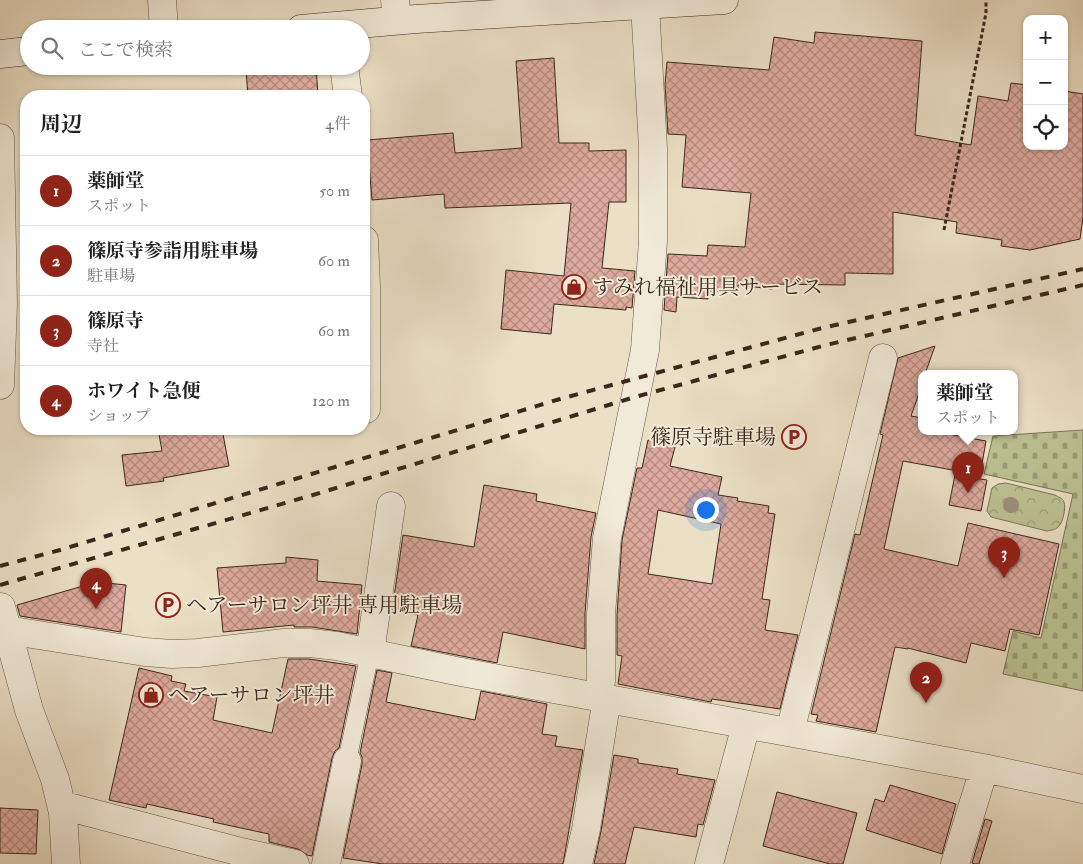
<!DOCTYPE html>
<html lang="ja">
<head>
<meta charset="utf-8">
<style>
	:root { --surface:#fff; --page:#f6f6f6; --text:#222; --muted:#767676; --line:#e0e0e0; --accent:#8f2418 }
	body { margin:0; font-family:"IM FELL Double Pica","Noto Serif JP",serif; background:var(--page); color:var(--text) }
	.controls { position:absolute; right:15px; top:15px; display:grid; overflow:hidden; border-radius:10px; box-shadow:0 1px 4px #0004 }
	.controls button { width:45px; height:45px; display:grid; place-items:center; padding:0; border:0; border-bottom:1px solid var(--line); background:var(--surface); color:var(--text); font:25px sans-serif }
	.you { position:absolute; left:705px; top:509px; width:18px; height:18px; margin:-12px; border:4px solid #fff; border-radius:50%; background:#1a73e8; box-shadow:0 0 0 8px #1a73e833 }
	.badge { display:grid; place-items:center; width:32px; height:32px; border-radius:50%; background:var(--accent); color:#fff; font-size:16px; font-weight:700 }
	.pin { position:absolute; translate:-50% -41px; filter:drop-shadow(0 1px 2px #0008) }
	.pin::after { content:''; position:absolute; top:26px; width:18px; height:15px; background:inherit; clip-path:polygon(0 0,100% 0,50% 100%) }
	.popup { position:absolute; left:918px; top:370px; width:100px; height:65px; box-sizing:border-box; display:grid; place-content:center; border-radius:10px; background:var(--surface); filter:drop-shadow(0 1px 4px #0005); font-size:16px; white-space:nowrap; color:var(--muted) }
	.popup b { font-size:19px; color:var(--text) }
	.popup::after { content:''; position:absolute; left:50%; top:100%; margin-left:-10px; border:10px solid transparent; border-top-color:var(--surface) }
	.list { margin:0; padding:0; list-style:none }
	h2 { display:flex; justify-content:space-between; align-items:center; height:65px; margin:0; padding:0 20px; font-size:21px }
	h2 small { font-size:16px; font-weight:400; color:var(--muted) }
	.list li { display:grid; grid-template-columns:32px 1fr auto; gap:15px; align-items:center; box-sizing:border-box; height:70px; padding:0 20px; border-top:1px solid var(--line) }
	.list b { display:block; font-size:19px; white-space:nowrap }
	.list p { margin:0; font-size:16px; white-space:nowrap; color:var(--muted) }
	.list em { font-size:16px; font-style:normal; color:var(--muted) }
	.icon { flex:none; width:28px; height:28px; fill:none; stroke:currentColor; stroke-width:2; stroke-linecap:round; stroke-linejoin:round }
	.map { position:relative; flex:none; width:1083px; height:864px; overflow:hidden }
	.search { position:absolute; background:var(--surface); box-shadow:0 1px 4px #0004; left:20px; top:20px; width:350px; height:55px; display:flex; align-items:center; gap:12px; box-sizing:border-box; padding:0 18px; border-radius:28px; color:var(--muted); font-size:19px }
	.panel { position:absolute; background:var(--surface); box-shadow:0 1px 4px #0004; left:20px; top:90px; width:350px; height:345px; border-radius:20px }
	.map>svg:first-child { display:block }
</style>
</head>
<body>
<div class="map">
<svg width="1083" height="864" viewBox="0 0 1083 864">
	<defs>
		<pattern id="forest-crowns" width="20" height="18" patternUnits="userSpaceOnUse" patternTransform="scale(1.25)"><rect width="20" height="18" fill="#bbc192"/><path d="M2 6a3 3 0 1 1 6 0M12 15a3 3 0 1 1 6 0" fill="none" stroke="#999d77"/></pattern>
		<pattern id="cemetery-stones" width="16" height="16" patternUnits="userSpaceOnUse" patternTransform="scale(1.25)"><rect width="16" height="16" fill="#bbc192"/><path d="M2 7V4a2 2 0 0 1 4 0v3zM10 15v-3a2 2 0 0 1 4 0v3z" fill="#999d77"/></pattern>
		<pattern id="building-cross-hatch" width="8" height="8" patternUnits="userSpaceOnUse" patternTransform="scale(1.25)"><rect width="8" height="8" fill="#ddaa9d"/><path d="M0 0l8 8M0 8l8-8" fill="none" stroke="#b48a7f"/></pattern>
	</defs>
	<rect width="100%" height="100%" fill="#ebdfc5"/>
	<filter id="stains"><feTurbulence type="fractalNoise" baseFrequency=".004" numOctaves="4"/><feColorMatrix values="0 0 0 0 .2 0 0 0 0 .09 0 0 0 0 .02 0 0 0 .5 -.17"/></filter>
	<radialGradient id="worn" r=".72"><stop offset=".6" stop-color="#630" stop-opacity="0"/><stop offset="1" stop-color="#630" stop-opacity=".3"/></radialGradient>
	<path fill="url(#forest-crowns)" stroke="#7b7458" d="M1006,483L1055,495C1058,497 1063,498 1064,502C1066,508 1063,522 1059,526C1056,530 1052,530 1047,531L991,517L987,511L992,488L998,484Z"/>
	<path fill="url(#cemetery-stones)" stroke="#7b7458" d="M1083,430V691L1003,674L1013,631L1041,638L1073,494L984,474L993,436Z"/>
	<path fill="url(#building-cross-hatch)" stroke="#3b271d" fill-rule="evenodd" d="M815,32L922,41L915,135L971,145L978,96L1008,101L1011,83L1027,85V146H1064V91L1083,94V217L1080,239L1030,250L1001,246L1002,240L956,233L957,222L893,212V274L845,273V285L773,284L772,289L738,285V292L708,291V299L677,297L676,312L664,310L668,254L707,256L708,245L745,247L751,193L682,187L686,135L668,134L665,84L667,62L769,70L774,37L814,43Z
		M554,58L559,143H589V151L626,150V202H609L602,268L635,271L632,308L626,307V310L554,304L551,334L501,329L506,270L564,276L571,203L445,208L444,194L372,200L367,140L453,133L455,153L522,148L516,61Z
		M292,66H316L318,96H248L246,70Z
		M935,346L925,374H922V385L911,416L922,418V432H938L986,441L980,475L903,461L884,549L958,566L968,523L1059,544L1039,635L1010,629L1005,651L971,643L966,663L908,648V649L895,647L876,732L816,721L818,715L811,714L855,534L860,535L883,435L880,434L898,358Z
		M158,429H222L229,466L163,478L164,481L126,486L122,455L162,451Z
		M648,440L675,447L670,466L722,477L718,495L738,498L737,501L769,506L768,513L775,514L762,599L770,600L765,630L798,635L780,709L712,699L711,702L618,684L622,656L617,655V615L622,540L637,468H642ZM658,510L721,524L712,584L648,574Z
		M955,475L987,480L981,511L949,505Z
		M484,485L537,494L536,501L596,513L591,537L585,613V649L503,632L497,663L411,646L418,615L392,611L403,535L474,547Z
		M286,557L318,560L317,581L362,585L357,634L312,627H294V625L223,632L217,568L286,563Z
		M97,582L126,585L121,632L20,616L17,605Z
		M288,659H309L356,666L339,748L335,751L332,758L312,856L307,855L298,849L269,842V834L213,822L214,819L147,804L146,808L109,800L139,668L172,676L171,681L186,684L184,691L217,697L213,720L272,733Z
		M377,670L392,673L386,702L475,720L481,691L547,704L542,734L557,736L555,746L583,750L563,864H383L343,858L362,764V757L360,753Z
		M614,755L638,759V763L678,769L677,774L715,780L703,825L698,824L696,837L634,827L625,864H594L601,831Z
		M890,785L956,804L942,854L866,830L875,799L884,802Z
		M777,792L857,813L843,864H830L763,846Z
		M0,808L38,810L36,854L0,853Z
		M985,819L992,821L979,864H975L972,863Z"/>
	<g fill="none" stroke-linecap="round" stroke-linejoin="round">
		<defs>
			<path id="service" d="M347,761L370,653"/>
			<path id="minor" d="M162,0L164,29
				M395,0L397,20
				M344,66L348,96
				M0,138L3,304L0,385
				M364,240L366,286V409
				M1,607L29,710L55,779L63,813L66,864
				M7,630L145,652L172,654L198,653L284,643H310L337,646L456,671L983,768L1083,789
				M370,653L391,506
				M598,697L601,681V614L607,538L645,350L653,241V148L645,4
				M790,732L883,358
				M61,805L241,852L295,864
				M326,864L347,761
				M578,864L586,829L607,698
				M709,864L746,725
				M955,864L981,779L983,768"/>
			<path id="secondary" d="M301,29L416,19L724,0
				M0,54L29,51"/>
		</defs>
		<use href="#service" stroke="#675547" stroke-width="19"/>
		<use href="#minor" stroke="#675547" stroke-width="29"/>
		<use href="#secondary" stroke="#3b271d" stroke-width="29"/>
		<path stroke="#3b271d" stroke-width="3" stroke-dasharray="4 2.5" stroke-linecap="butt" d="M944,230L986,13V0"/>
		<use href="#service" stroke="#f2ead9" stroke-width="18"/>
		<use href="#minor" stroke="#f2ead9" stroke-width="28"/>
		<use href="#secondary" stroke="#f2ead9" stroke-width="28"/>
		<path stroke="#3b271d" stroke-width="4" stroke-dasharray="9 9" stroke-linecap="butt" d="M0,566L60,550L560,399L822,328L1083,269
			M0,585L313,495L635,397L826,345L1083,285"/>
	</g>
	<circle fill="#9c8f79" cx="1011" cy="505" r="8"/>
	<defs>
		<symbol id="shop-ring" viewBox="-11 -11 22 22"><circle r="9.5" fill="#f2ead9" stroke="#8f2418" stroke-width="1.5"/><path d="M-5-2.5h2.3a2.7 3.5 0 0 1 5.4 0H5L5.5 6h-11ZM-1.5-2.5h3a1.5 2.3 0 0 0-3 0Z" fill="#8f2418"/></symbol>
		<symbol id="parking-ring" viewBox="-11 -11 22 22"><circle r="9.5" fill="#f2ead9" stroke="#8f2418" stroke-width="1.5"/><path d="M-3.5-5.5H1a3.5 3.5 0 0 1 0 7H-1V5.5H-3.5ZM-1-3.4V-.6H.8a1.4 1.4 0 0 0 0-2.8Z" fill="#8f2418"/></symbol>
	</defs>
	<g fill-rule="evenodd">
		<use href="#shop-ring" x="560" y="273" width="28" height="28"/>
		<use href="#parking-ring" x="780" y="423" width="28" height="28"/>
		<use href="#parking-ring" x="154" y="591" width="28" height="28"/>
		<use href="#shop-ring" x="137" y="681" width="28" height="28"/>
	</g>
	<g text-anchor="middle" stroke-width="4" stroke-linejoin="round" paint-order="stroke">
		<g font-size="21" fill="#3b271d" stroke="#f2ead9" text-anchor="start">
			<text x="592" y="294">すみれ福祉用具サービス</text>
			<text x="776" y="444" text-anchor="end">篠原寺駐車場</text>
			<text x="186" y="612">ヘアーサロン坪井 専用駐車場</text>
			<text x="168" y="702">ヘアーサロン坪井</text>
		</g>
	</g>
	<rect width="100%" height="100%" filter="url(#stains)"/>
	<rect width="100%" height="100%" fill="url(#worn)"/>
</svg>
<div class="controls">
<button>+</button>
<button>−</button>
<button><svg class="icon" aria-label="locate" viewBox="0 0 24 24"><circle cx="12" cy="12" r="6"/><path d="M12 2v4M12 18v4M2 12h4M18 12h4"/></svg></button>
</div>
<div class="you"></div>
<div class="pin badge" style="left:968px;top:493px">1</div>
<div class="popup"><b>薬師堂</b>スポット</div>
<div class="pin badge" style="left:926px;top:703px">2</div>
<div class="pin badge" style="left:1004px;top:578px">3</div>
<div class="pin badge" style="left:96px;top:609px">4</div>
<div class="search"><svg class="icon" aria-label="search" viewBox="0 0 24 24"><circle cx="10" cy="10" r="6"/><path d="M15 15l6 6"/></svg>ここで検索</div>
<section class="panel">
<h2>周辺<small>4件</small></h2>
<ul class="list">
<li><span class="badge">1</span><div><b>薬師堂</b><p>スポット</p></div><em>50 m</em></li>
<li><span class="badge">2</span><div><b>篠原寺参詣用駐車場</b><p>駐車場</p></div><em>60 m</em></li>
<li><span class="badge">3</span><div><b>篠原寺</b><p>寺社</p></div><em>60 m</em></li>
<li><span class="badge">4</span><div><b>ホワイト急便</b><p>ショップ</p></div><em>120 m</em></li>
</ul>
</section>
</div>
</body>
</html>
